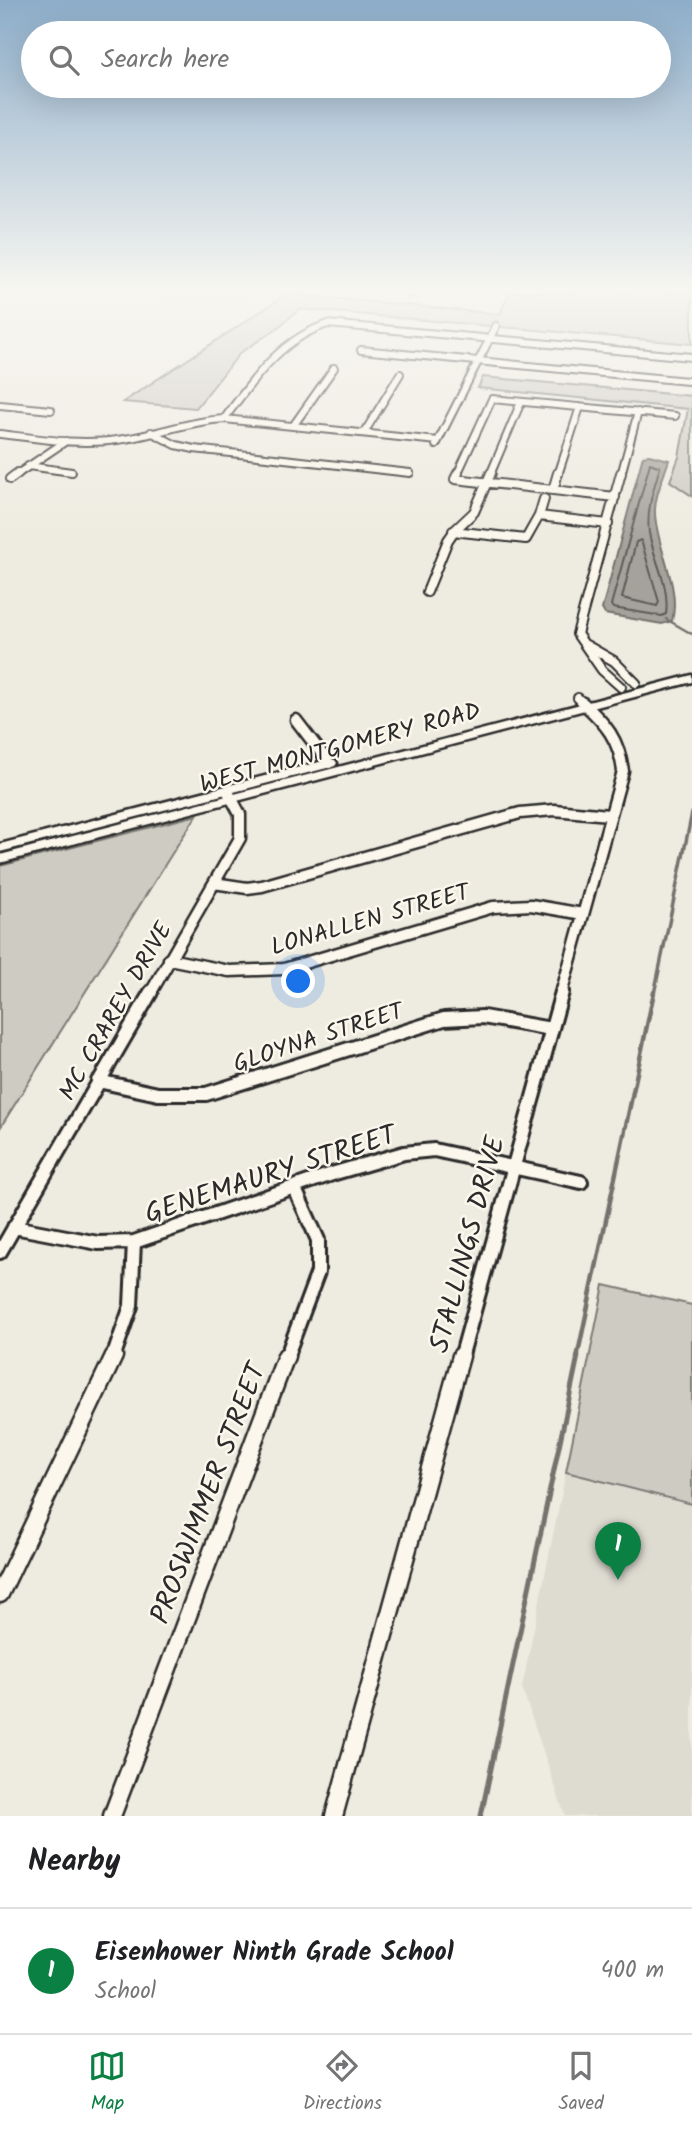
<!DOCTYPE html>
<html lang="en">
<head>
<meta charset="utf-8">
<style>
	:root { --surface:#fff; --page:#f6f6f6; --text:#202124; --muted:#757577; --line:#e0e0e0; --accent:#0b8043 }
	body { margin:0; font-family:Kalam,sans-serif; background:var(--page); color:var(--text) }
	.you { position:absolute; left:299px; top:982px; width:24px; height:24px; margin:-18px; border:5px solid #fff; border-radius:50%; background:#1a73e8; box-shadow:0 0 0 10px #1a73e833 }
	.badge { display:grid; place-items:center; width:46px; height:46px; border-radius:50%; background:var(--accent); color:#fff; font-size:23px; font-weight:700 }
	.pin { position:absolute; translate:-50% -58px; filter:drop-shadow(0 2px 4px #0008) }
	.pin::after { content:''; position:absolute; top:37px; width:24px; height:21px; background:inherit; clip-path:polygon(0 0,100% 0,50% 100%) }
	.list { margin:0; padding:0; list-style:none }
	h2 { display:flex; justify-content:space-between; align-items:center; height:91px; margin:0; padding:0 28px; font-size:30px }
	h2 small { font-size:23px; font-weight:400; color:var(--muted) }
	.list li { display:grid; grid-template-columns:46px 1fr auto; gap:21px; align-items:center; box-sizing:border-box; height:126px; padding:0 28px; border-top:2px solid var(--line) }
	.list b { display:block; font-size:26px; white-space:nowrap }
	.list p { margin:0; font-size:23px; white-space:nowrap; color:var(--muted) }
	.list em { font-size:23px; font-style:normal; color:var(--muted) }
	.icon { flex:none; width:38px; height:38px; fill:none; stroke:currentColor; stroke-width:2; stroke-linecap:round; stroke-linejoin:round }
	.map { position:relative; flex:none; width:692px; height:1816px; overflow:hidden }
	.search { position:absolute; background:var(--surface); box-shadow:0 7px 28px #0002; left:21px; right:21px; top:21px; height:77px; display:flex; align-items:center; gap:18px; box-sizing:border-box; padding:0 24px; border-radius:38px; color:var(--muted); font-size:26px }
	.sheet { height:217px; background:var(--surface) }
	nav { display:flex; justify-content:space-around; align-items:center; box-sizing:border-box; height:98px; border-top:2px solid var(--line); background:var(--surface); font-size:19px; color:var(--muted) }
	nav a { display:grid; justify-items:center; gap:4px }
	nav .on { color:var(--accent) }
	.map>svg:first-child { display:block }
</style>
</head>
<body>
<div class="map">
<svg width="692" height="1816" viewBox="0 0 692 1816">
	<rect width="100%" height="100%" fill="#eeebe0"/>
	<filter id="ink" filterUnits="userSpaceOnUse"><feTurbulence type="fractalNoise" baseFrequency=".0143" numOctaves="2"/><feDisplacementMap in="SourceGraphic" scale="14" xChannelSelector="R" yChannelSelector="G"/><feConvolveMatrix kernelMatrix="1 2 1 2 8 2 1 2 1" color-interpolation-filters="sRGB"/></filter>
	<g filter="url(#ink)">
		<path fill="#dedbd1" d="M82,292H250L237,307Z
			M604,1285L692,1305V1816H565L522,1688Z"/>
		<path fill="#cecbc2" stroke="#7c7b76" stroke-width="2" d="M510,292H692V344L300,309L276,329L240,353L196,408L123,402L287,294L500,314Z
			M483,377L692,396V496L670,481L679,457L688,409L478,388Z
			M197,815L178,844L0,1128V866Z
			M604,1285L692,1305V1504L566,1472Z"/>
		<path fill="#a4a29a" stroke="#74726e" stroke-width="2" d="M649,455L669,460C664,476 654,497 655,514C657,550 681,586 672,621L662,624L605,614L602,609L643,456Z"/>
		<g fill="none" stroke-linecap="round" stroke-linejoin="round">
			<path stroke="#5b5b57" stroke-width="2" d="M650,463L660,467C654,488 646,510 649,533C654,561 670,585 666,614L662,616L613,608L611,605Z
				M641,540L659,602L657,606L622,598L636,542Z"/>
			<path stroke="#74726e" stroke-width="2.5" d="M666,619L692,634"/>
			<path stroke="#74726e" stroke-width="3.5" d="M654,994L692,813"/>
			<path stroke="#74726e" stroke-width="4.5" d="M577,1358L654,992"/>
			<path stroke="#74726e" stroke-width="5" d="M481,1816L578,1356"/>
			<defs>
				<path id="minor-far4" d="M410,294L412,292
					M361,350L688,381
					M0,405L51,410
					M224,419C253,380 280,339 328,324L692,357
					M293,426L334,368
					M151,432L176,445L194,449L410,473
					M364,433L400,374
					M0,434C41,439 83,446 124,439C158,434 189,421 224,419L438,441
					M436,445L496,326
					M28,466L72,472
					M16,475L66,441
					M457,475L492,399L675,416
					M490,475L521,402
					M558,475L580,407
					M621,475L638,412"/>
				<path id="minor-far3" d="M458,473L455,479L615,497
					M10,479L18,473
					M553,490L558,473
					M539,516L608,524
					M453,531L526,539L539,516L544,499
					M427,592L448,540L455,530L474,512L491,473
					M586,645L614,661L636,683
					M621,687L602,670L577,634L621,473
					M578,698L585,705"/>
				<path id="minor-far2" d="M296,720L329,763
					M214,883L247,888L262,886L520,813L554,810L609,815
					M169,959L229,971L284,969L493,907L531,905L583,914
					M150,994L240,838V814L228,792
					M561,994L623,771C619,739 606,724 583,703"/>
				<path id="minor-far1" d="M98,1081L158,1094H206L444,1019L483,1017L551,1029
					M14,1227L98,1243L134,1242L335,1173L404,1153L434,1150L581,1182
					M0,1252L151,992
					M113,1358L131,1306L134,1242
					M286,1358L318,1272V1240L294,1187
					M461,1358L562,992"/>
				<path id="minor" d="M0,1594L114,1356
					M112,1816L286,1356
					M334,1816L461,1356"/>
				<path id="secondary" d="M692,675V682L0,863V855Z
					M331,759L335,760L337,763L335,766L0,852V844Z"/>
			</defs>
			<use href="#minor-far4" stroke="#2b2b2b" stroke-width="10"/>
			<use href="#minor-far3" stroke="#2b2b2b" stroke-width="12"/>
			<use href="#minor-far2" stroke="#2b2b2b" stroke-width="15"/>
			<use href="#minor-far1" stroke="#2b2b2b" stroke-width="18"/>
			<use href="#minor" stroke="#2b2b2b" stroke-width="21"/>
			<use href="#secondary" stroke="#2b2b2b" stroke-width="5"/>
			<use href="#minor-far4" stroke="#fbf7ec" stroke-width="6"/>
			<use href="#minor-far3" stroke="#fbf7ec" stroke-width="8"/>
			<use href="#minor-far2" stroke="#fbf7ec" stroke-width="10"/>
			<use href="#minor-far1" stroke="#fbf7ec" stroke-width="12"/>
			<use href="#minor" stroke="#fbf7ec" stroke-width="16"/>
			<use href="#secondary" fill="#fbf7ec" fill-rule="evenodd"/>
		</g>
	</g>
	<linearGradient id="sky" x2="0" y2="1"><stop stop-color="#8dadc9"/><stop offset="0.53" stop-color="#f7f6f1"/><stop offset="1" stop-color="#f7f6f1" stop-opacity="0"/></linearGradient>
	<rect width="692" height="547" fill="url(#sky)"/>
	<g text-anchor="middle" stroke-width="5" stroke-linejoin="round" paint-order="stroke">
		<g font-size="24" fill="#2b2b2b" stroke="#fbf7ec">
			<text transform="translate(340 747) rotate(-15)" y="8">WEST MONTGOMERY ROAD</text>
			<text transform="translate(370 919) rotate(-16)" y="8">LONALLEN STREET</text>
			<text transform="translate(115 1011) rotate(-60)" y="8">MC CRAREY DRIVE</text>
			<text transform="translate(318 1037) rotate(-18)" y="8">GLOYNA STREET</text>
		</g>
		<g font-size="28" fill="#2b2b2b" stroke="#fbf7ec">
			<text transform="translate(270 1173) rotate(-18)" y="10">GENEMAURY STREET</text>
			<text transform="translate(466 1244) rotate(-75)" y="10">STALLINGS DRIVE</text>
			<text transform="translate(207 1493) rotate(-69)" y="10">PROSWIMMER STREET</text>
		</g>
	</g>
</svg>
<div class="you"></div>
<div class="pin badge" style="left:618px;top:1580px">1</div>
<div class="search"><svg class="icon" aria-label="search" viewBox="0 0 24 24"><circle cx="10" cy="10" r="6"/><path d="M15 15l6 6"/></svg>Search here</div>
</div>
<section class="sheet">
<h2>Nearby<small></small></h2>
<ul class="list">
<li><span class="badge">1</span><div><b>Eisenhower Ninth Grade School</b><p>School</p></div><em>400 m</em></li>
</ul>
</section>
<nav>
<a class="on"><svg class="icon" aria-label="map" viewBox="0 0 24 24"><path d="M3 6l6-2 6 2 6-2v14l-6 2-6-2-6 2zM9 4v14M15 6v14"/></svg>Map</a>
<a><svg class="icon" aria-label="directions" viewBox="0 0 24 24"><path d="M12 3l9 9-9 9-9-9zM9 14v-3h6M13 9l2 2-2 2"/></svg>Directions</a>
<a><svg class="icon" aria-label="saved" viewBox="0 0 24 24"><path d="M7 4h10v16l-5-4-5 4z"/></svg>Saved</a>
</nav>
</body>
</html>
